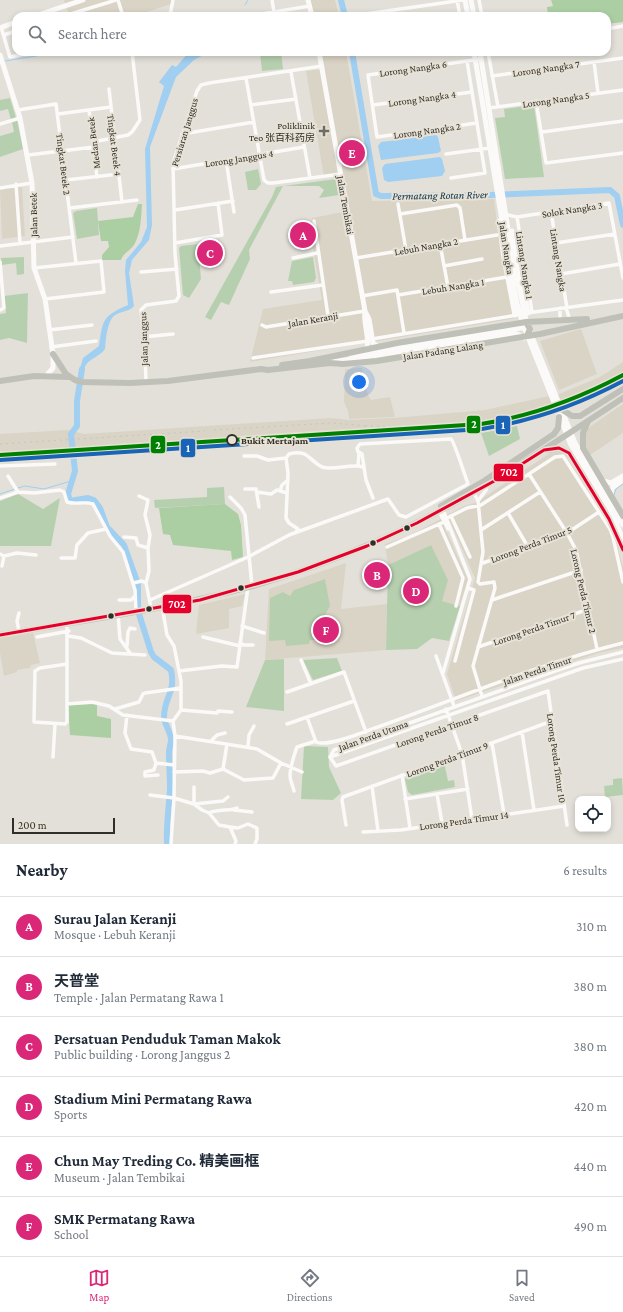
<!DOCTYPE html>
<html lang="en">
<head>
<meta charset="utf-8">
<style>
	:root { --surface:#fff; --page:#f6f6f7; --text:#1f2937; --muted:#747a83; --line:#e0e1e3; --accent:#db2777 }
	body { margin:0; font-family:"Crimson Pro","Noto Sans SC",serif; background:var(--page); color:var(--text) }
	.controls { position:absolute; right:12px; bottom:12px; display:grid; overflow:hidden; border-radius:8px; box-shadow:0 2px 6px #0003 }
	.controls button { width:36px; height:36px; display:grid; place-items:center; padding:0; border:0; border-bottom:1px solid var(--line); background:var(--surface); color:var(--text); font:20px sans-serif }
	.scale { position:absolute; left:12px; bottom:10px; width:103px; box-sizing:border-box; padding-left:4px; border:2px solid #302e29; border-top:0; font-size:11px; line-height:14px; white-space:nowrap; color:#302e29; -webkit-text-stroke:3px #e7e2d5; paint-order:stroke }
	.you { position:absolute; left:359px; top:382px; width:14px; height:14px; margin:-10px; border:3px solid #fff; border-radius:50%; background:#1a73e8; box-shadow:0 0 0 6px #1a73e833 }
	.badge { display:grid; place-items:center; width:26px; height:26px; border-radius:50%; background:var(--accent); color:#fff; font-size:13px; font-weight:700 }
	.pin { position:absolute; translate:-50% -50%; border:2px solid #fff; box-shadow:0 1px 4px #0006 }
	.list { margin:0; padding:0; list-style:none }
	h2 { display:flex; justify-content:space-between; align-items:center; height:52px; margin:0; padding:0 16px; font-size:17px }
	h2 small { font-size:13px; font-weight:400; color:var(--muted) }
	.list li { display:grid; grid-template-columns:26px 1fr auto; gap:12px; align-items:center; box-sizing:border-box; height:60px; padding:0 16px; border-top:1px solid var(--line) }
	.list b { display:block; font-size:15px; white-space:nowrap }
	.list p { margin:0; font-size:13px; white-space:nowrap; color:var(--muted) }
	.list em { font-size:13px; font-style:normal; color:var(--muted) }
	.icon { flex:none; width:22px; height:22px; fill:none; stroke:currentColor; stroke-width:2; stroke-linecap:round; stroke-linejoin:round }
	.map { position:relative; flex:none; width:623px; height:844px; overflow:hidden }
	.search { position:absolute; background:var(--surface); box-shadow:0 2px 6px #0003; left:12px; right:12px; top:12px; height:44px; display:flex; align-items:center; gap:10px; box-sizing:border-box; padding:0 14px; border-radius:12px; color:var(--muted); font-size:15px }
	.sheet { height:412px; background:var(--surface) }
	nav { display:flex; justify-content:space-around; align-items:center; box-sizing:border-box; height:56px; border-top:1px solid var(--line); background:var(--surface); font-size:11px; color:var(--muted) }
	nav a { display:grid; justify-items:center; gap:2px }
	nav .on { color:var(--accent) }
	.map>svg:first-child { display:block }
</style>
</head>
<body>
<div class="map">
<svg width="623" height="844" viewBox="0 0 623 844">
	<rect width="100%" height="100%" fill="#e3e0d9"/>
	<path fill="#dad4c6" d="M64,0H172L171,4L141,14V16H55L68,12Z
		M310,0H335L339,16H313Z
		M321,52H346L372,201L494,199L499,238L517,318L250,362L263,309L322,300L310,231L312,218L343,212L337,175L324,177L306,71L325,69Z
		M14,186L22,187L25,236L2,239L0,189Z
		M581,329L597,374L559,390L540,341Z
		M623,362V376L566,407L491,427L330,442L0,463V434L68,430L84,434L331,418L350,420L394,418L485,410L559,394L600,377Z
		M362,368L368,395L371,400L390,397L395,417L349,419L348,411L344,402L345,369Z
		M623,404V433L590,455L584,442V435L588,428Z
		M553,451L564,452L615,535L623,568V648L598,653L456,701L447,674L475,578L447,515L464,506L475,503Z
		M441,519L468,579L460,606L442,601L431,545L388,565L385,544L410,535Z
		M346,563L341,609L387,604L386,650L265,660L269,589Z
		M245,594L242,606L229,609V628L196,634L199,605Z
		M33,633L40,663L31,665L30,668L17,670V672L4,676L0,653V638Z"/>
	<path fill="#b6d0af" d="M260,52H281L283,69L262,71Z
		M10,98L16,118L11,120L8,109L0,111V100Z
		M534,105L544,177L505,179L495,118L505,117L504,109Z
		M17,120L23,149L0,157V136L14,132L12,122Z
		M258,169L261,184L256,190H248L245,172Z
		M336,179L339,195L319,198L324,190L319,186H283L249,250L250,259L229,305L221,302L211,320L205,317L272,197L276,187Z
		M97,208L99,235L77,239L73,213L76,211Z
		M198,244L201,279L189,298L183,295L179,248L181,246Z
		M24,257V274L17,275L16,263L2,265L1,258Z
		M313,257L316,278L314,282L293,285L292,281H288L292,261Z
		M28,293L27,343L9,338L0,340V314L6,313L4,296Z
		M517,426L520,439L489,456L481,433Z
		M224,487L225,504L155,508L154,500L207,497V488Z
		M18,494L43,509L60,498L51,546H0V501Z
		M431,545L448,580L442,601L460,606L449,641L432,638L417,649L386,650L388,565Z
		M325,579L330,606L321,622L318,640H310L309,644L286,646L285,640L269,641L270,598L283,592L290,596L294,590Z
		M337,658L342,671L313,680L303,660Z
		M284,659V711L246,707L265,660Z
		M304,746L328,747L329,767L341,793L333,800L301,799Z
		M444,762L448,781L454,780L455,787L412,795L408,792L405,779L408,775Z
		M622,778L623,795L605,797L604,786L613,785V779Z"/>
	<path fill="#abcfa3" d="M551,0H623V22L607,24V16H548L547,7L553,6Z
		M138,204H142C141,217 141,233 134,245C130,251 123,253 121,260H102V255L109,247L108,241H101L98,221L133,217Z
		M225,504L238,514L241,525L243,557L232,560L231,551L173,545L170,535L163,534L159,508Z
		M97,704V716L111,719V738L70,735L68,705Z"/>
	<path fill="#a0cff1" d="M189,52H209L194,60L176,77L150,147L152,225L149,240L132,260L129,273L134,306C130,311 123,311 117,314C107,318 106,339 105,349C97,360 83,358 83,377L78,376L83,358L99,346C103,320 102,316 128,305L125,271L126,260L141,242L147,227L145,149L164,86L159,82L172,65L176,67Z
		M436,135L438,137L441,151L438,153L381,160L378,146L381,142Z
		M440,157L442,159L445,171L442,176L388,182L384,180L382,168L385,164Z"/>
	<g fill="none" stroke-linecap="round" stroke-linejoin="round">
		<path stroke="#a0cff1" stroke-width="1" d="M245,5L248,0
			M5,61L60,52
			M18,488L25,486L44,489L71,481
			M0,494L15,489
			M614,495L616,489L623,484"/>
		<path stroke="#a0cff1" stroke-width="6" d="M341,0L345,16
			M352,52L376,194L381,196L490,195L610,190L617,196L623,225
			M82,369L77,401V426L71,434L75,471L68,494L70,501L88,498L94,500L100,508L107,527L124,545L138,584V606
			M139,614L151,652L154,657L171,670C176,693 164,697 164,717C164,724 171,732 171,740C171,744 169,748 169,752C169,764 170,777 170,789C169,808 166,825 167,844"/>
		<path stroke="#fbfaf9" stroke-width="3.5" d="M118,0L123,16
			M272,0L274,12
			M457,0L460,16
			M479,0L482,16
			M64,16L116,0
			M170,16L173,0
			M250,16L310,6
			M352,16L463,0
			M1,27L10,57L32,52
			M607,29L623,26
			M4,35L16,31
			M488,52L498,107
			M594,62L598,93
			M291,72L310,178
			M492,76L623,58
			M246,78L264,180L268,183H273L341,174
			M109,89L122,202
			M536,101L546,163L623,153
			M251,105L296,99
			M373,105L472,92
			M489,108L623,90
			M18,110L56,104L76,263
			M89,110L97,177
			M58,114L111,107
			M477,123L377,137L368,75L481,59
			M0,124L20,118
			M542,132L623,121
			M182,134L254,122
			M93,142L128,135L132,132L140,120L132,52
			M446,154L490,148
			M28,155L94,147
			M226,160L234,212
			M173,169L304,147
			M451,178L485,173L467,61
			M66,180L119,174
			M16,184L20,243
			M0,188L32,183
			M398,204L406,250
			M70,208L137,200
			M175,210L233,201
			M551,212L567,308
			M400,214L457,205L460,208L465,240
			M508,215L517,217L609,203L623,278
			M517,217L532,312
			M314,221L328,316
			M175,243L222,235L218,203
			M556,243L615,234
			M440,244L448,287
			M0,246L73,237
			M293,258L317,253
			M356,258L497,235
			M0,262L4,308L0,310
			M444,266L482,259
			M34,268L101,261L104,292L45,299
			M141,272L177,269
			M561,274L620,264
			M271,292L323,285
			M398,295L507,277
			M362,296L397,290L404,333
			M560,308V320
			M566,308L570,320
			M527,313L623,300
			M262,325L266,327L365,311
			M49,330L92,325
			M143,337L173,334
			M372,339L517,315
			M51,347L96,341
			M253,358L368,341
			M146,382L145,353L141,310L146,305L176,301L179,296L175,254L173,163L197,91L201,85L209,83L322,66
			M244,456H257L268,460L286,458L289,454C309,449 308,460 322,467C333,471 352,463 363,467
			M286,458L288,473L286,518L289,523L298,529L295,533
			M0,466L55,464
			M358,466L359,452L362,454L366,480L373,498
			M529,474L567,533L576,550L597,649
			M8,476L18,492
			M245,489H256L259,507
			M280,491L282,485L288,480
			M257,492L271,494L277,490L287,493
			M474,493L478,501L483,552L478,582L480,584L494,582L495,588L473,666L482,696
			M139,496L148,500L145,515L150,535L148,548L149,571L146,583
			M230,497L241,508L245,515L252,586
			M0,498L18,492L34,493L60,490L64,492L67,502C76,505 84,501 93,504L110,536L123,552L135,590L136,611
			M478,501L486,490L487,486
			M443,510L470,579L443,673
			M439,511L448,529
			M508,513L528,547
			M451,516L470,557
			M447,518L467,508L481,505L555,457L563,456L610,529L613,537L623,582
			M439,524L463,578L456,606
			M481,530L540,492
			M124,537L136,538L138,545L148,548
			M387,547L444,522
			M0,554L4,556L2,566
			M4,556L17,553L36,555
			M61,558H75L77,545L88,533L106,529
			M483,563L567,533L599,512
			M133,583L142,581L146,583L151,608
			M119,600H131L134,597
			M150,600L248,557L289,535L388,499L399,515L406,517L468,484C465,476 454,441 451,439L360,444L357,448L358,452
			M492,600L581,570
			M162,606L167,635L174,646L181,681V710L173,721L175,736L174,798L171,844
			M19,613L17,621L19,631
			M118,614L120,639L130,653
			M242,626L264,633
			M68,636L81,638L112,653L145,655
			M37,637L69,631
			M203,637L240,646
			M240,642L243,645H253
			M127,646L128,632L130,628L135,629
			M478,647L589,609
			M436,656L454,706
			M301,660L311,684
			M455,661L474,590L468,588
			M67,664L40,668L35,671L34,722L65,724L67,722V623
			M179,671L222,666L237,667L248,587
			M287,692L344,672L366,732
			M67,704L92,702L109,706L123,715L173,721
			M115,709L139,702L143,694L145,693L181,688
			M446,709L462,754L472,819
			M181,710L217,713L218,711L232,712
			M127,715L125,733L131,749L152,752L156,763L174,765
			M307,717L316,742C328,747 362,733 375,728C457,699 538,664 623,643
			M287,724L354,701
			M522,732L534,810
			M175,736L257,749L281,763L302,772
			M211,741L217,735L225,733
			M492,743L504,814
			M248,746L249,735L254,726
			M53,757L55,724
			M330,757L336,766L548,691L567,825
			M330,757L334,750L552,672L579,663L623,652
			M330,757L583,668L623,659
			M156,763L154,770L145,772V776L158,775
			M223,769L227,744
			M174,772L203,771L210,773L223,769L244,780L273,778L281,763
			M402,775L410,828
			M372,786L378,831
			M194,787V804L223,801L228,797
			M294,791C293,785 290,781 290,776C290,766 294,756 297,747L316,741
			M437,794L442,823
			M150,795L174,798L194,804L202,810L209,813L219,825L230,827L236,841L235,844
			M405,799L468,789
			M234,810L252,812
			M209,813C217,809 232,811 237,808
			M346,825L342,800L343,797L552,721
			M230,827L238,828L248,824L257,828V839L255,844
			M363,832L401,830L564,806"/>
		<path stroke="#fbfaf9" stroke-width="5" d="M308,0L312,16
			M465,0L468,16
			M471,0L474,16
			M35,16L83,0
			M0,28L16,22
			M319,52L365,311L369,319L373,343L378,347
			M474,52L507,250L517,304L524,327L571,445L610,509L623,539
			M480,52L511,248L527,325
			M0,55L20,118L32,183L34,268L45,299L53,354V368L47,375
			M499,221L504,258L515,315
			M512,231L528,313
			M365,312C363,324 370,337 367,349
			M530,332L575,443L623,525
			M351,355L527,327
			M333,362L510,334H517L524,338
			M603,481L611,483L623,476
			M611,495L612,488L623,480"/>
		<path stroke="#bfc0b8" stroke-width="6" d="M526,322L530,329L527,336
			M53,354L66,374L75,380L82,382L130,383L168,381L261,369L268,370L330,363L343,364L377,361L540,334L623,316
			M282,365L310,361L397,343L526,322L587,319
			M0,381L34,376L69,377
			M561,409L572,416H580L623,389
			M588,421L583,433V448L623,516
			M546,450L559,448L569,453L609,519L623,550
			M441,506L484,481L554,434L558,428L559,417
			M0,635C67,623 134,614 200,599C257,587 314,568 368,545C459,507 541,452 623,398"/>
		<path stroke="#c6c5c3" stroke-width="1" stroke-dasharray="2 4" stroke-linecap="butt" d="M365,426L401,427
			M214,430L331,423L369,426
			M0,444L205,431
			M215,447L326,440L429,429
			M0,460L206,448"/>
		<defs>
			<path id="bus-1" d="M0,635L200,600L298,572L367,546L417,523L498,479L544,450L559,448L569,453L609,519L623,550"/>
		</defs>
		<use href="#bus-1" stroke="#e7e2d5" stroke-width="6"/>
		<use href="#bus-1" stroke="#e4002b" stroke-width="3"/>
		<defs>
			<path id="rail-1" d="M0,455L481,424C532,416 578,399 623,375"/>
			<path id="rail-2" d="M0,460L482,429C532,421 578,405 623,381"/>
		</defs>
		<use href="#rail-1" stroke="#e7e2d5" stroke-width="7"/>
		<use href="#rail-2" stroke="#e7e2d5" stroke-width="7"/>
		<use href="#rail-1" stroke="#008000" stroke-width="4"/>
		<use href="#rail-2" stroke="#1964b7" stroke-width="4"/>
	</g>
	<path fill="#6f6c67" stroke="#e7e2d5" stroke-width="1.5" d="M322 125h4v4h4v4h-4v4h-4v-4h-4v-4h4z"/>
	<circle fill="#e7e2d5" stroke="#302e29" stroke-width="2" cx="232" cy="440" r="5"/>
	<g fill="#302e29" stroke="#e7e2d5" stroke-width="1.5">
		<circle cx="407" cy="528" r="3.5"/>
		<circle cx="373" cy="543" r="3.5"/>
		<circle cx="241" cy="588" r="3.5"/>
		<circle cx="149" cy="609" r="3.5"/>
		<circle cx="111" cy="616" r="3.5"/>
	</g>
	<g text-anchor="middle" stroke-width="4" stroke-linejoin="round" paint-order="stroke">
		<g font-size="10" fill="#302e29" stroke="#e7e2d5">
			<text transform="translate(413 68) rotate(-8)" y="4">Lorong Nangka 6</text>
			<text transform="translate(546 68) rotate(-8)" y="4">Lorong Nangka 7</text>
			<text transform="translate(422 98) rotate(-8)" y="4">Lorong Nangka 4</text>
			<text transform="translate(556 99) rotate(-8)" y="4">Lorong Nangka 5</text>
			<text transform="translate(427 130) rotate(-8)" y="4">Lorong Nangka 2</text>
			<text transform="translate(184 132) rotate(-73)" y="4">Persiaran Janggus</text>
			<text transform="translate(93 143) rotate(-97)" y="4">Medan Betek</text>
			<text transform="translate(115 145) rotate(83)" y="4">Tingkat Betek 4</text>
			<text transform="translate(239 158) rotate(-9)" y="4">Lorong Janggus 4</text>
			<text transform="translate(64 164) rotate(83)" y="4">Tingkat Betek 2</text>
			<text transform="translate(346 205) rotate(80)" y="4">Jalan Tembikai</text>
			<text transform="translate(572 209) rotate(-9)" y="4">Solok Nangka 3</text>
			<text transform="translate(33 215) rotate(-91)" y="4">Jalan Betek</text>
			<text transform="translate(426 246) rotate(-10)" y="4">Lebuh Nangka 2</text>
			<text transform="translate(507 248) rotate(81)" y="4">Jalan Nangka</text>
			<text transform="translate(559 260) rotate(81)" y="4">Lintang Nangka</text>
			<text transform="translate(525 265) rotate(81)" y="4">Lintang Nangka 1</text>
			<text transform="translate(453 286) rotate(-9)" y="4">Lebuh Nangka 1</text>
			<text transform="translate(313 319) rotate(-10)" y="4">Jalan Keranji</text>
			<text transform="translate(143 339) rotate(-92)" y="4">Jalan Janggus</text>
			<text transform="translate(443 350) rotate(-9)" y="4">Jalan Padang Lalang</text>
			<text transform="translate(531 544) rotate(-21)" y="4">Lorong Perda Timur 5</text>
			<text transform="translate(584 591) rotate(77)" y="4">Lorong Perda Timur 2</text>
			<text transform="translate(534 628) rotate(-19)" y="4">Lorong Perda Timur 7</text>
			<text transform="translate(537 670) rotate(-19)" y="4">Jalan Perda Timur</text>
			<text transform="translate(437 730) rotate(-19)" y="4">Lorong Perda Timur 8</text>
			<text transform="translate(373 735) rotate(-20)" y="4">Jalan Perda Utama</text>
			<text transform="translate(557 758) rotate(82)" y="4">Lorong Perda Timur 10</text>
			<text transform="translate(447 759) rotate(-20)" y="4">Lorong Perda Timur 9</text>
			<text transform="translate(464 820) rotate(-8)" y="4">Lorong Perda Timur 14</text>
		</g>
		<g font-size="10" fill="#302e29" stroke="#e7e2d5" text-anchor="end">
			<text x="315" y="129">Poliklinik<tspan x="315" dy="12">Teo 张百科药房</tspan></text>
		</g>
		<g font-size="10" font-weight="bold" fill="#302e29" stroke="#e7e2d5" text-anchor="start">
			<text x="241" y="444">Bukit Mertajam</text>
		</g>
		<g font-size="11" font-style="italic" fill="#0b334c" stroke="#e7e2d5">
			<text transform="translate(440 195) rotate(-1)" y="4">Permatang Rotan River</text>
		</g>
	</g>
	<g stroke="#e7e2d5" stroke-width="1.5">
		<rect x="466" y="415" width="15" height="19" rx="4" fill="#008000"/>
		<rect x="495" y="415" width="16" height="20" rx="4" fill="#1964b7"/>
		<rect x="150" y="435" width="16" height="19" rx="4" fill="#008000"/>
		<rect x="180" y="438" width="16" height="20" rx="4" fill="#1964b7"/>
		<rect x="493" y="463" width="31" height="19" rx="4" fill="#e4002b"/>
		<rect x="162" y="594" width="30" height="20" rx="4" fill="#e4002b"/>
	</g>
	<g font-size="11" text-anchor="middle" font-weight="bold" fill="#fff">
		<text x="474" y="428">2</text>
		<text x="503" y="429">1</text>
		<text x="158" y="449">2</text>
		<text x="188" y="452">1</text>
		<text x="509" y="476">702</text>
		<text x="177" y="608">702</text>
	</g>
</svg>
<div class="controls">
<button><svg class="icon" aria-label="locate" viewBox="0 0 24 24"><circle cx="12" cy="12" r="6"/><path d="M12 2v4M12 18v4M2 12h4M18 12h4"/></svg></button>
</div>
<div class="scale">200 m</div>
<div class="you"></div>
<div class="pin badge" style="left:303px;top:235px">A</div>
<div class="pin badge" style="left:377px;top:575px">B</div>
<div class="pin badge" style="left:210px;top:253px">C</div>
<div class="pin badge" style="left:416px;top:591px">D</div>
<div class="pin badge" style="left:352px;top:153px">E</div>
<div class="pin badge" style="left:326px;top:630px">F</div>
<div class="search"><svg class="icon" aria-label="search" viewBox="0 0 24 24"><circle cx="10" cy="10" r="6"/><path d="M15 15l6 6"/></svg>Search here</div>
</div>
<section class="sheet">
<h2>Nearby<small>6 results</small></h2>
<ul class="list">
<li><span class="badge">A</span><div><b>Surau Jalan Keranji</b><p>Mosque · Lebuh Keranji</p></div><em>310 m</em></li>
<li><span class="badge">B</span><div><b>天普堂</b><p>Temple · Jalan Permatang Rawa 1</p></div><em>380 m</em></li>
<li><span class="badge">C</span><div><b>Persatuan Penduduk Taman Makok</b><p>Public building · Lorong Janggus 2</p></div><em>380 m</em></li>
<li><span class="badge">D</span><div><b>Stadium Mini Permatang Rawa</b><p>Sports</p></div><em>420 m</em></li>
<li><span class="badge">E</span><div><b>Chun May Treding Co. 精美画框</b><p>Museum · Jalan Tembikai</p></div><em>440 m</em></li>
<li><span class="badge">F</span><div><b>SMK Permatang Rawa</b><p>School</p></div><em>490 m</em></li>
</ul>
</section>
<nav>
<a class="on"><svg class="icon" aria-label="map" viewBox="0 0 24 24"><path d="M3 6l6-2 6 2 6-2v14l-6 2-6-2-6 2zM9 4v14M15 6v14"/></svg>Map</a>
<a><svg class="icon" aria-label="directions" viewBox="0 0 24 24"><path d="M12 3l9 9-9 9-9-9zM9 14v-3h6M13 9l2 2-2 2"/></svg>Directions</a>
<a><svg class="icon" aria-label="saved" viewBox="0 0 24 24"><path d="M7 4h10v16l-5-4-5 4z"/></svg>Saved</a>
</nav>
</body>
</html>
